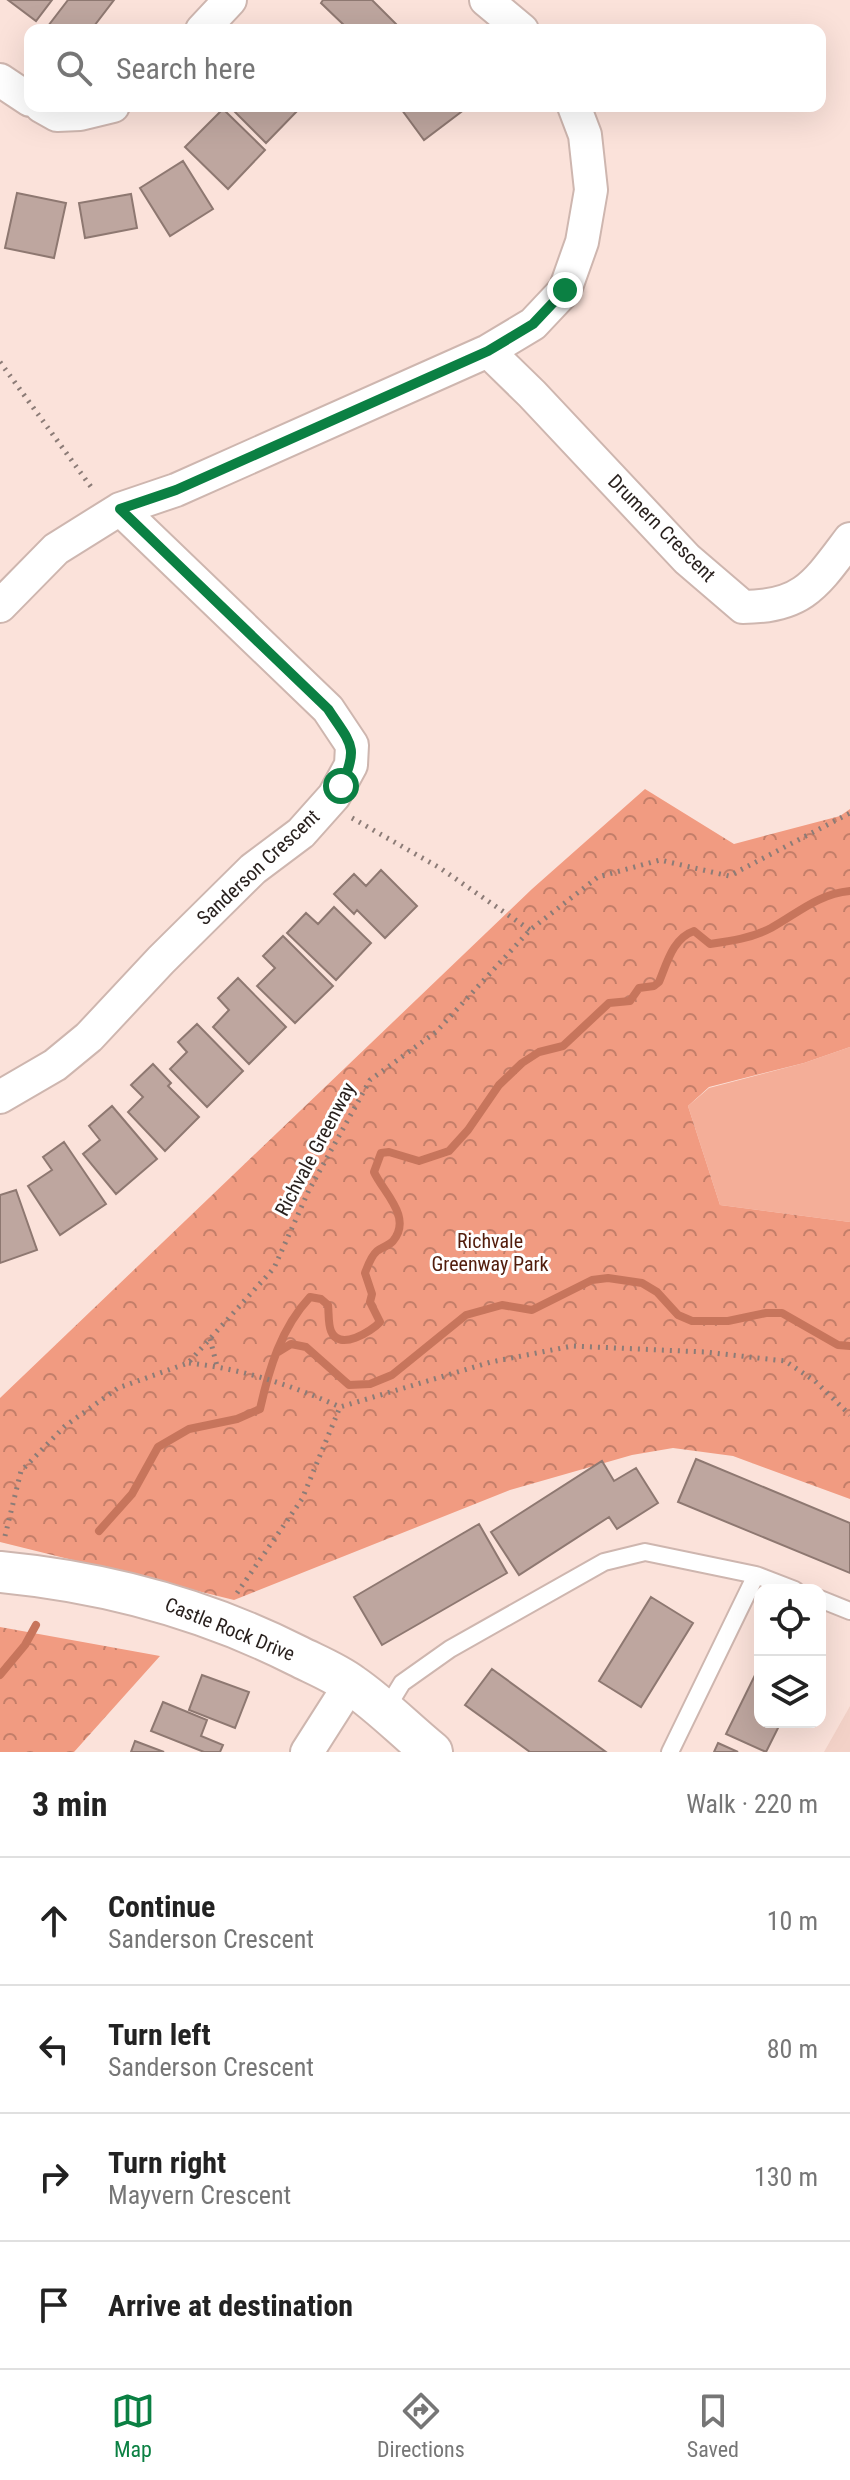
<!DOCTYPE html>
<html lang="en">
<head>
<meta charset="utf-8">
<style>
	:root { --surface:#fff; --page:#f2f2f2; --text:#222; --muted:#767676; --line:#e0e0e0; --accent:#0b8043 }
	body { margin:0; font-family:"Roboto Condensed",sans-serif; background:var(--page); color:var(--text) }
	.controls { position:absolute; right:24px; bottom:24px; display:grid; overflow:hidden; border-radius:16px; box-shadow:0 8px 32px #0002 }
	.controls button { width:72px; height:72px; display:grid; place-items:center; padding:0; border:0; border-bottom:2px solid var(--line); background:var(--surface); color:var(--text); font:40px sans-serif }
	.stop { position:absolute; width:24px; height:24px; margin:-18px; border:6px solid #0b8043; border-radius:50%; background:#fff }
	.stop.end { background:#0b8043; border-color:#fff; box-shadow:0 2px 8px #0008 }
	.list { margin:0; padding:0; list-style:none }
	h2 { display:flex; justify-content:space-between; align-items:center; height:104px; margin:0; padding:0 32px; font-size:34px }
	h2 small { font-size:26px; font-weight:400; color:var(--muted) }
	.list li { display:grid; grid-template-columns:52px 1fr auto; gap:24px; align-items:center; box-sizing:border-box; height:128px; padding:0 32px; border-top:2px solid var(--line) }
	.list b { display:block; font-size:30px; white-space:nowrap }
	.list p { margin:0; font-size:26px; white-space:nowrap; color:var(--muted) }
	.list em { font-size:26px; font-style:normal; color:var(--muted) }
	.icon { flex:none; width:44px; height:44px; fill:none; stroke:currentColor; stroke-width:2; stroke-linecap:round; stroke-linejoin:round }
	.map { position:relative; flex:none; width:850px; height:1752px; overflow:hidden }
	.search { position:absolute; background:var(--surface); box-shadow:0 8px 32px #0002; left:24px; right:24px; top:24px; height:88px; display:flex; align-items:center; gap:20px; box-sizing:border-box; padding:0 28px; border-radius:16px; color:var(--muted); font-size:30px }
	.sheet { height:616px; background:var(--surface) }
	nav { display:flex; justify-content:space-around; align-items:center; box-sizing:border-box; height:112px; border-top:2px solid var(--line); background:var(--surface); font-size:22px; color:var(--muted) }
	nav a { display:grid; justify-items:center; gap:4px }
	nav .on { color:var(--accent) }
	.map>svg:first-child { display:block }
</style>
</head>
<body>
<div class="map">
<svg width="850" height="1752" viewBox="0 0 850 1752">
	<defs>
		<pattern id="forest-crowns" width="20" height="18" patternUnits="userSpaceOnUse" patternTransform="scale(2)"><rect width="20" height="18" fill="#f19b81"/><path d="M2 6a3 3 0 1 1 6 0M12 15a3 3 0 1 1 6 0" fill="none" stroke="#c37e69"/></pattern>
	</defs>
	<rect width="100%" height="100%" fill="#fbe2da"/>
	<path fill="#f3d2c8" d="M850,1706V1752H824Z"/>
	<path fill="#f4ae98" d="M850,1047V1222L720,1205L688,1106L709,1088L804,1063Z"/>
	<path fill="url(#forest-crowns)" d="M645,789L734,844L840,816L850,809V1047L804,1063L709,1087L688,1106L720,1205L850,1222V1499L733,1456L673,1448L632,1455L510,1490L234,1600L0,1542V1398L532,889Z
		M0,1627L160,1656L74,1752H0Z"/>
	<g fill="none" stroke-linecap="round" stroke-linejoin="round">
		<path stroke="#c7755c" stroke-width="8" d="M278,1352L291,1344L306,1347L349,1385L370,1384L392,1375L466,1315L502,1305L532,1310L592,1280L608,1278L642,1283L657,1292L678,1315L692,1321H728L766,1313H782L838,1345L850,1346
			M99,1531L132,1494L158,1447L189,1429L237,1419L260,1409C269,1369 281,1328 310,1297L321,1299L328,1305C329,1313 328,1324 331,1331C339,1352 372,1331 380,1322L370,1302L372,1294L365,1273C368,1265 371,1256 377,1251C382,1247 390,1245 393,1241C413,1217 383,1192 374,1172L381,1153L389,1152L419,1161L449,1151L468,1130L499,1085L522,1063L539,1052L563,1046L609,1003L630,1001L639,988L654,986L659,982C667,963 673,938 694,931L710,944C731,941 752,938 771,928C798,913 818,894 850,891
			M0,1675L25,1645L36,1625"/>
	</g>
	<path fill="#bea69f" stroke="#8e7871" stroke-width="2" d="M8,0H52L36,21Z
		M68,0H114L91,30H45Z
		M323,0H372L402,30H349L321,3Z
		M239,106H302L266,143L234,111Z
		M399,106H469L424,140Z
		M223,109L265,150L228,189L185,147Z
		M183,161L213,209L170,236L140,188Z
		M17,193L66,203L54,258L5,248Z
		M131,194L137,228L85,238L79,203Z
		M381,870L417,906L385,938L357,910L354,914L334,894L354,874L366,886Z
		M334,907L371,943L336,980L287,933L306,913L318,924Z
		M283,936L333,986L295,1023L257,986L275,968L263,956Z
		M238,978L286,1027L249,1064L213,1027L229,1010L218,998Z
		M197,1024L243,1071L207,1107L170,1069L187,1052L178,1042Z
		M153,1064L171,1083L168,1086L199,1117L165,1151L128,1112L143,1097L131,1085Z
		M112,1106L157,1159L116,1194L83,1154L100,1140L89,1126Z
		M64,1142L106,1204L60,1235L28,1186L52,1170L43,1157Z
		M16,1190L37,1250L0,1263V1195Z
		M696,1459L850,1523V1573L678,1502Z
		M602,1461L614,1481L636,1468L658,1503L617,1529L609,1517L519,1575L491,1532Z
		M479,1524L507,1573L382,1645L354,1597Z
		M651,1597L693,1623L641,1707L599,1681Z
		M760,1665V1722H781L766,1752L726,1734Z
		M492,1669L606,1752H530L465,1705Z
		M202,1675L249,1692L235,1728L189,1710Z
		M163,1702L207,1720L201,1736L223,1745L220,1752H204L151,1731Z
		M135,1741L164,1752H131Z
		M718,1743L738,1752H714Z"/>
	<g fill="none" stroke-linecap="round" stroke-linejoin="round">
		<defs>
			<path id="service" d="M756,1575L795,1590
				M820,1599L850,1611
				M385,1711L402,1683L450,1649L604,1562L645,1552L756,1575L670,1752"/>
			<path id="minor" d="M486,0L522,30
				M202,30L230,0
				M0,80L30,100
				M41,106L57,115L80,114L113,106
				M488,351L532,394L687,559L743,607C803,607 816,584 850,539
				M0,606L56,549L120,509L176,490L488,351L533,324L565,290L582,242L591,190L585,135L574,106
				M0,1097L55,1065L89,1037L161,960L253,869L301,833L334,796L351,765L352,745L328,709L120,509
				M307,1752L351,1683"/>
			<path id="tertiary" d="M0,1572C104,1582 205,1609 298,1656C316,1665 336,1673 352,1685C381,1705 405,1730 432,1752"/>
		</defs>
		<use href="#service" stroke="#ceb6af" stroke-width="20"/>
		<use href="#minor" stroke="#ceb6af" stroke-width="36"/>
		<use href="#tertiary" stroke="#ceb6af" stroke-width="44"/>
		<path stroke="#8c7c77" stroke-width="5" stroke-dasharray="2 6" stroke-linecap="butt" d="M0,362L94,491
			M352,818L440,868L530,930
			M210,1339L217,1366
			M189,1363C243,1369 291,1385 340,1407L491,1362L572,1346L705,1352L785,1361L815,1381L850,1415
			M5,1536L21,1471L65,1426L118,1388L188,1363L274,1268L309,1190L370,1080L436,1032L530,930L598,877L660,860L729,876L850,813
			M237,1593L302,1499L340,1407"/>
		<use href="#service" stroke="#fff" stroke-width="16"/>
		<use href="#minor" stroke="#fff" stroke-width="32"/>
		<use href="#tertiary" stroke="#fff" stroke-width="40"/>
	</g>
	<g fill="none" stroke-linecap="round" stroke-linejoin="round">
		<path stroke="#0b8043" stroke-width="10" d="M341,786C360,746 350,743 328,709L120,509L176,490L488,351L533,324L565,290"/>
	</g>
	<g text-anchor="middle" stroke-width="6" stroke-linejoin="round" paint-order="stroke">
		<g font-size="20" fill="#271f1c" stroke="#fff">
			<text transform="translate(662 528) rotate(45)" y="7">Drumern Crescent</text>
			<text transform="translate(258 867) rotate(-43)" y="7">Sanderson Crescent</text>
			<text transform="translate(315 1149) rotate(-62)" y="7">Richvale Greenway</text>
			<text transform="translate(230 1629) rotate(22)" y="7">Castle Rock Drive</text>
		</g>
		<g font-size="20" fill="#521d0c" stroke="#fff">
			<text x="490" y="1248">Richvale<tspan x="490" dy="23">Greenway Park</tspan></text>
		</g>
	</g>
</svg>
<div class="controls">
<button><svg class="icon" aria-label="locate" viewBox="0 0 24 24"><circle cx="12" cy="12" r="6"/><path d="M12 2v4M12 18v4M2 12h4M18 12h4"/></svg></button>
<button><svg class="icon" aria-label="layers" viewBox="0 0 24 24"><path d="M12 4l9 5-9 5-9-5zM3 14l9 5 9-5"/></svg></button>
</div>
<div class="stop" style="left:341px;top:786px"></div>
<div class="stop end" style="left:565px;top:290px"></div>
<div class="search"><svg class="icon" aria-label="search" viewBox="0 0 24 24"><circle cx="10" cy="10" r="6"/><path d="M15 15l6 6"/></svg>Search here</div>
</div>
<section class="sheet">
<h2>3 min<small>Walk · 220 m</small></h2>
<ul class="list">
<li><svg class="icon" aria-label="ahead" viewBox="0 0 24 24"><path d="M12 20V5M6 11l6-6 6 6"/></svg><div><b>Continue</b><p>Sanderson Crescent</p></div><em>10 m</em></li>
<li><svg class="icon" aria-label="left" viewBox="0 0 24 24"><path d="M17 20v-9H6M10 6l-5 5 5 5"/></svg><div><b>Turn left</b><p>Sanderson Crescent</p></div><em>80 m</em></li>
<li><svg class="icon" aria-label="right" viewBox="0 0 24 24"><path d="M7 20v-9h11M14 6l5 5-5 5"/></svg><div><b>Turn right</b><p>Mayvern Crescent</p></div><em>130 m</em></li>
<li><svg class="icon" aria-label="arrive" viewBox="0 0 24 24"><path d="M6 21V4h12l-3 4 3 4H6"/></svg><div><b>Arrive at destination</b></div></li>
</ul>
</section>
<nav>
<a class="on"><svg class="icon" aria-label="map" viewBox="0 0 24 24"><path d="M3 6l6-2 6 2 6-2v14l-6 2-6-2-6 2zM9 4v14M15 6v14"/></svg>Map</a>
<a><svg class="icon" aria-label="directions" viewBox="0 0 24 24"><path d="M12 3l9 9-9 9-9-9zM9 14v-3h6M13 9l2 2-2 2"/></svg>Directions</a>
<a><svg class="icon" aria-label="saved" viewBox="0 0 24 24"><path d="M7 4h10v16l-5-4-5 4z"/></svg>Saved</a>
</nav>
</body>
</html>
